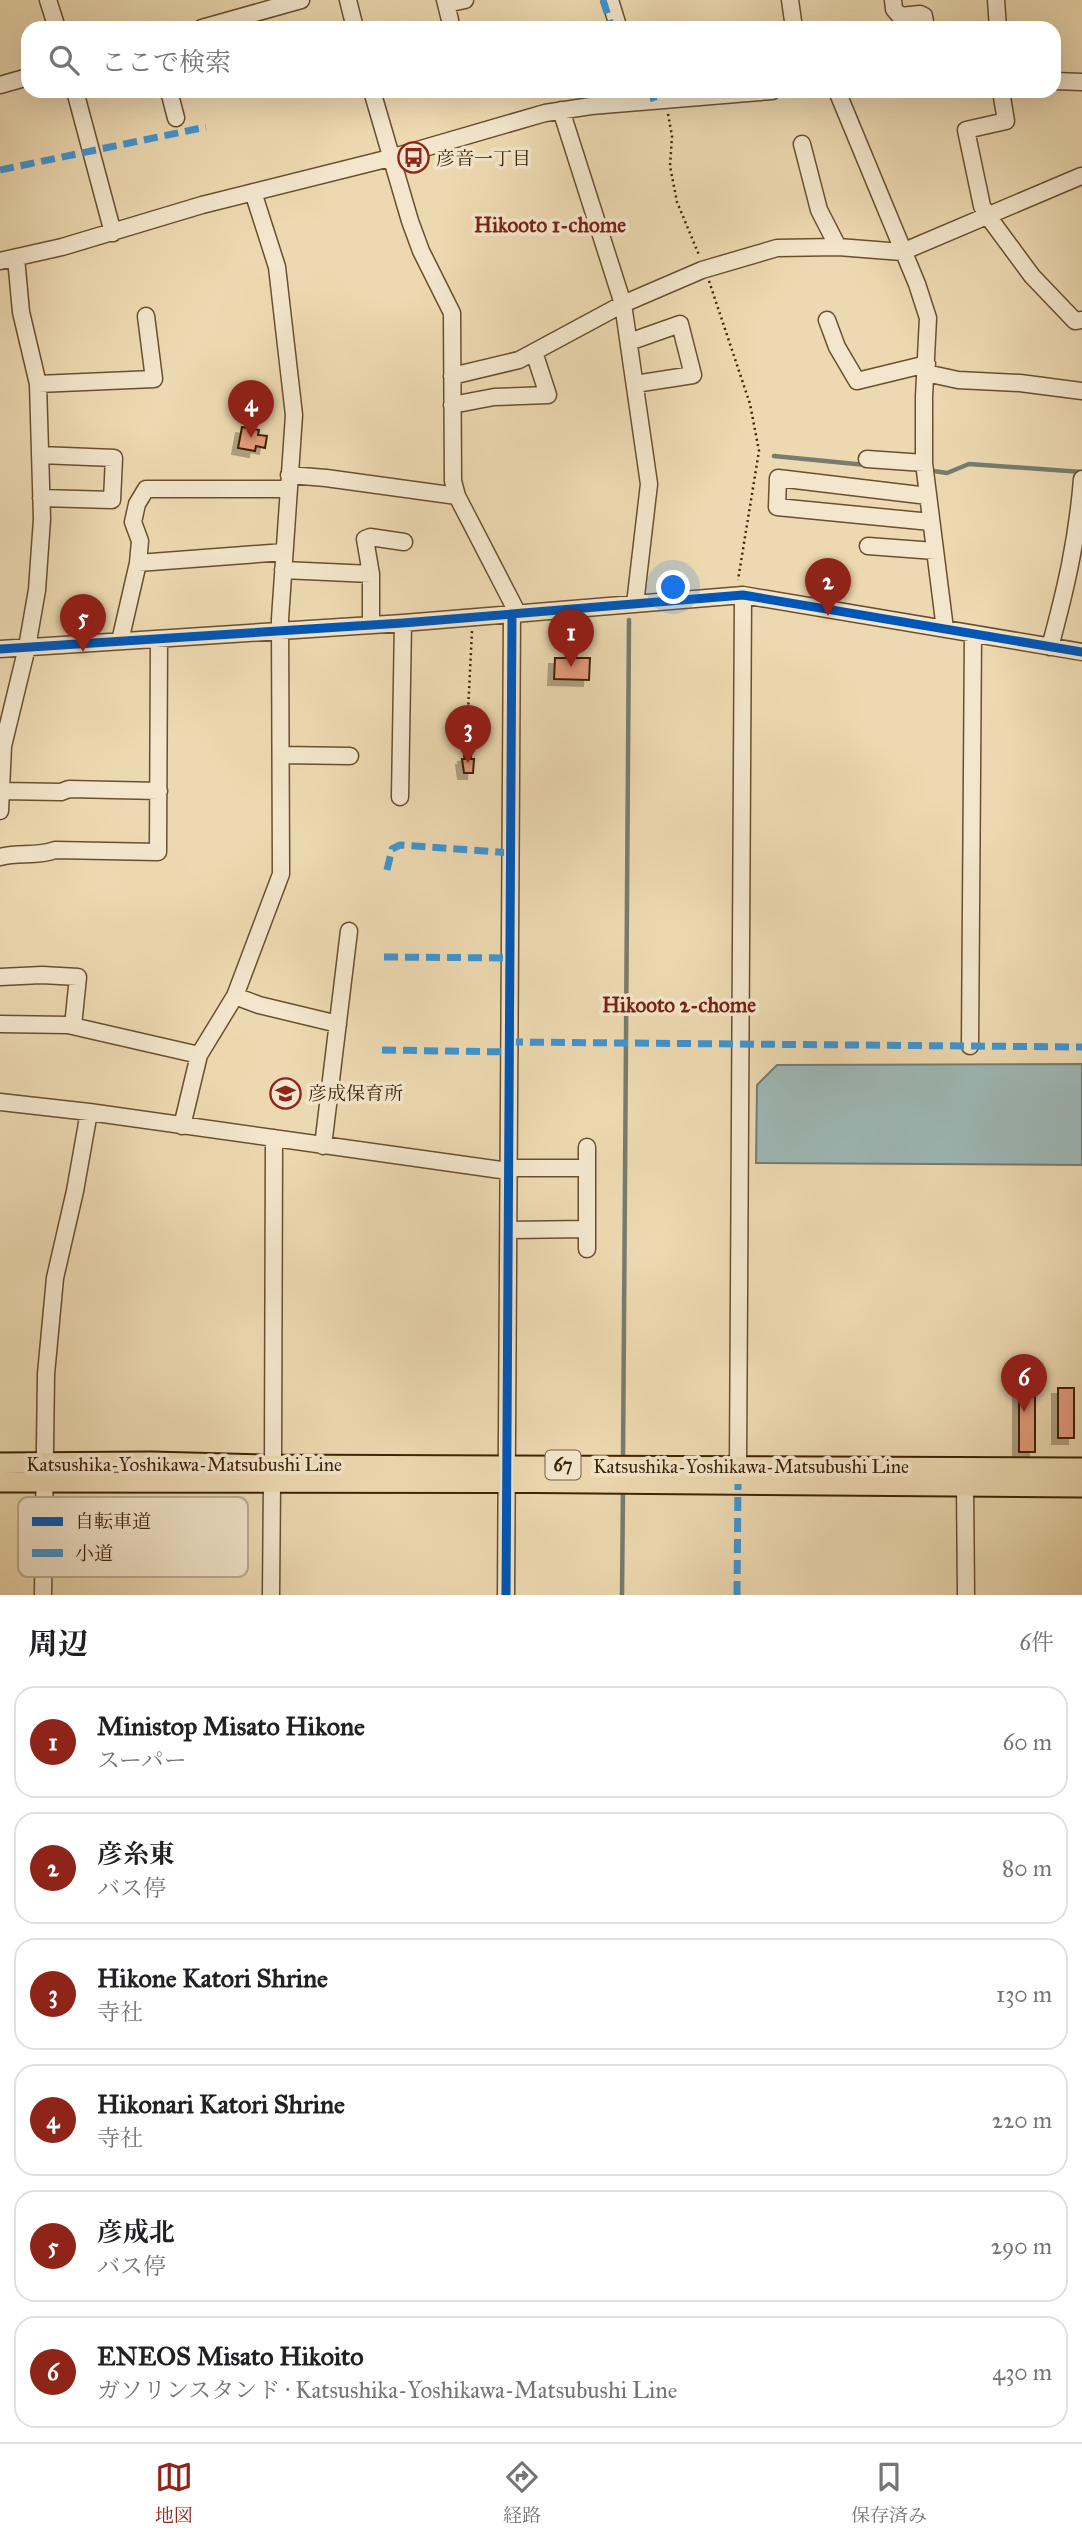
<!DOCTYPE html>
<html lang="ja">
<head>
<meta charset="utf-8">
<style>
	:root { --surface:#fff; --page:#f6f6f6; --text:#202124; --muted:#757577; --line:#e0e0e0; --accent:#8f2418 }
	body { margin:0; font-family:"IM FELL Great Primer","Noto Serif JP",serif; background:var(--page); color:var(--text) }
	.you { position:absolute; left:674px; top:588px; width:24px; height:24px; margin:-18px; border:5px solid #fff; border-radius:50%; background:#1a73e8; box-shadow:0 0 0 10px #1a73e833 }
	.badge { display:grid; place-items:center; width:46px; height:46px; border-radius:50%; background:var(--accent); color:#fff; font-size:23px; font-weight:700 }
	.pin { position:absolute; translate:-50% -58px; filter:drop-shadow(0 2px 4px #0008) }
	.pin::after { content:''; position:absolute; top:37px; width:24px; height:21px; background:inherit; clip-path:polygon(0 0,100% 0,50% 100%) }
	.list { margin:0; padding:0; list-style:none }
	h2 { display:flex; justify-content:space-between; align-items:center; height:91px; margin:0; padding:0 28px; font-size:30px }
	h2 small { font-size:23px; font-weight:400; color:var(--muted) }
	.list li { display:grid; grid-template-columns:46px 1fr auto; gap:21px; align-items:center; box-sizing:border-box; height:112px; margin:0 14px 14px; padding:0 14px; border:2px solid var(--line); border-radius:21px }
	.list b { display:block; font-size:26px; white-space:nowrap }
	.list p { margin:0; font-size:23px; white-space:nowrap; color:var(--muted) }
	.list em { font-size:23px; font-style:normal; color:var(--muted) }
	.icon { flex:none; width:38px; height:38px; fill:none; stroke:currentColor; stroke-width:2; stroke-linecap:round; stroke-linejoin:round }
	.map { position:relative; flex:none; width:1082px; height:1595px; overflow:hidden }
	.search { position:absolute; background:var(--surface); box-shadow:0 7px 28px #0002; left:21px; right:21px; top:21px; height:77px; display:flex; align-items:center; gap:18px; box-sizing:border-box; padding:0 24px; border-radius:21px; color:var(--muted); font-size:26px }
	.sheet { height:847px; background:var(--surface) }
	nav { display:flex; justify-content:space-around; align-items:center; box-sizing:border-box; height:98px; border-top:2px solid var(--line); background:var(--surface); font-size:19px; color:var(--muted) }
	nav a { display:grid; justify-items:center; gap:4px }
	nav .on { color:var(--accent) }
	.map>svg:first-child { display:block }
</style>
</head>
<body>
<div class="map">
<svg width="1082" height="1595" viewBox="0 0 1082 1595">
	<defs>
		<filter id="shadow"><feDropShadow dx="-6" dy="6" stdDeviation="0" flood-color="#0004"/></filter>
	</defs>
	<rect width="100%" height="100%" fill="#edd9b1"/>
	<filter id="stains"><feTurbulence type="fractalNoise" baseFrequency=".00286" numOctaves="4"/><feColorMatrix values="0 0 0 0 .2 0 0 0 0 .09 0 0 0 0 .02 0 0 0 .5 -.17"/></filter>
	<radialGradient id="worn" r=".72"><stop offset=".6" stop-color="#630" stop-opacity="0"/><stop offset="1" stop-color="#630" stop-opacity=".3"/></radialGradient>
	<path fill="#9db7b6" stroke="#777c6f" stroke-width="2" d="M1082,1064V1165L756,1163L757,1085L777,1065Z"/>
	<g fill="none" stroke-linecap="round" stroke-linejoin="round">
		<path stroke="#777c6f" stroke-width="4.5" d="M774,456L866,465
			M927,470L947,473L969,464L1082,472
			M623,1461L629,620
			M622,1595L623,1487"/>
	</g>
	<path fill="#e69d7e" stroke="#3d2304" stroke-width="2" filter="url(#shadow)" d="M242,427L259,430L258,435L267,436L265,448L256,446L255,451L238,448Z
		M555,658H590L589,680L554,679Z
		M471,755V759H474L473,773H464L462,759H465L464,756Z
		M1058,1388H1074V1438H1058Z
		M1019,1390H1035V1452H1019Z"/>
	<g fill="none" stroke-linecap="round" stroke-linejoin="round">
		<defs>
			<path id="minor" d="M48,0L57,28
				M348,0L355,28
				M445,0L450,20
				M610,0L618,26
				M790,0L794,28
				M893,0L894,9L900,16L920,14L924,16L926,28
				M996,0L998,28
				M446,4L465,0
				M202,28L301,0
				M1054,81L1082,82
				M0,85L28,77
				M75,91L113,233
				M169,91L176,118
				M372,91L410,221L421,251L452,313L453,481L457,496L518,614
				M837,91L917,284L928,318L924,397V463L945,629
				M1001,91L1006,121L966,130L982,206L987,215L1032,276L1075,321L1082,320
				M561,110L623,304L649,484L635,604
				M802,144L819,210L838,247
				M0,261L62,247L202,205L390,158L545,113L591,106L772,91
				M827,320L837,347L857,381L927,364
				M629,342L680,324L693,375L635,384
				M926,373L958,380L1020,383L1082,391
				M452,376L519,360L623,304L702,270L777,248L838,247L902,252L1081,176
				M38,384L154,379L146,316
				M452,405L494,397L548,395L534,352
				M40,455L114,458L112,500L41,498
				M867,459L924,463
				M289,475L326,478L457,496
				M928,496L778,478L777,507L931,522
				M868,546L935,551
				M284,552L138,563L140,541L133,522L137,504L146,489H287
				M283,570L371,574
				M371,625V574L365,539L370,537L404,542
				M120,641L138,563
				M1050,647C1066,588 1077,541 1082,479
				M0,649L403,623L743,595L1082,652
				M281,755L350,756
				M1,791L61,792L69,789L159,791
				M400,797L403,623
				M0,811L3,746L27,647L37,590L42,519L38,384L21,312L16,258
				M0,857C19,852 37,857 55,850L158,852L159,639
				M0,977L42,975L78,977L73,1026
				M235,996L259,1005L338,1024
				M0,1024L68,1025L199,1055
				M970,1046L973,634
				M0,1102L89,1112L508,1171
				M182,1126L199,1055L235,996L281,874L280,619L294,415L277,267L253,192
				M323,1146L349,931
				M587,1147V1249
				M508,1168H587
				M509,1230L587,1229
				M273,1465L274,1138
				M738,1466L743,595
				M965,1486L966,1595
				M43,1595L46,1374L55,1278L75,1191L89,1112
				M271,1595L272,1481
				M506,1595L512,614"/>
			<path id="major" d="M0,1463L152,1462L261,1465L1082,1468
				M0,1482C361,1482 721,1482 1082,1487"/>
		</defs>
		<use href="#minor" stroke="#69502f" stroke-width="19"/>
		<use href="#major" stroke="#3d2304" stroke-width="23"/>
		<path stroke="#3d2304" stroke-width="2.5" stroke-dasharray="2 3.5" stroke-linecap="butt" d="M668,114L672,136L670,166L677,202L699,255
			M709,281L750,404L759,451L738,580
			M468,754L467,732L472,631"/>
		<use href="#minor" stroke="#f3e6cc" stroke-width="16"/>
		<use href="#major" stroke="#edd9b1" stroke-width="19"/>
		<path stroke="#3f95d1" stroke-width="7" stroke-dasharray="14 7" stroke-linecap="butt" d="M603,0L612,28
			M651,91L654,101
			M0,170L206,127
			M387,870L392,849L400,845L511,853
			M384,957L510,958
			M509,1042L1082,1047
			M382,1050L509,1052
			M737,1595L738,1484"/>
		<defs>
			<path id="cycleway" d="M0,649L403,623L743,595L1082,652
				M506,1595L512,614"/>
		</defs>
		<use href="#cycleway" stroke="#f3e6cc" stroke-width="13"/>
		<use href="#cycleway" stroke="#0057b8" stroke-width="9"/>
	</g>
	<defs>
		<symbol id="bus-ring" viewBox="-11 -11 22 22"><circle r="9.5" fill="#f3e6cc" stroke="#8f2418" stroke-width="1.5"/><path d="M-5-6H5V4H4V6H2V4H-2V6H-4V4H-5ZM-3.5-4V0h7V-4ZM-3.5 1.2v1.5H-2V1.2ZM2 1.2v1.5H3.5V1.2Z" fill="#8f2418"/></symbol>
		<symbol id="school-ring" viewBox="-11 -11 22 22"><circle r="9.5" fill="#f3e6cc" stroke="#8f2418" stroke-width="1.5"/><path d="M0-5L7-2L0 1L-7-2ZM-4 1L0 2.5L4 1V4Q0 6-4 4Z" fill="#8f2418"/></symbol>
	</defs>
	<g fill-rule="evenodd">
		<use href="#bus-ring" x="396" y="140" width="35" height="35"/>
		<use href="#school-ring" x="268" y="1076" width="35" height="35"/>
	</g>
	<g text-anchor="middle" stroke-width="7" stroke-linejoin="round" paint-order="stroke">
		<rect fill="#f3e6cc" stroke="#745e40" stroke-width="2" x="545.5" y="1450.5" width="35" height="29" rx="5"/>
		<g font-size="18" font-weight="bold" fill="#3d2304">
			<text x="563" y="1471">67</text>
		</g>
		<g font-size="19" fill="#3d2304" stroke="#f3e6cc" text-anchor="start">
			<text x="436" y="165">彦音一丁目</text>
			<text x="308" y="1100">彦成保育所</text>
		</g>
		<g font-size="19" fill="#3d2304" stroke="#f3e6cc">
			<text x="184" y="1471">Katsushika-Yoshikawa-Matsubushi Line</text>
			<text x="751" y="1473">Katsushika-Yoshikawa-Matsubushi Line</text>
		</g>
		<g font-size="21" font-weight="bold" fill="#7a1f14" stroke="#f3e6cc">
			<text x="550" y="232">Hikooto 1-chome</text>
			<text x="679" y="1012">Hikooto 2-chome</text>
		</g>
	</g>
	<rect x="18" y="1497" width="230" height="80" rx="10" fill="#f3e6cc" stroke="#bcac90" stroke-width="2"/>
	<rect x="32" y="1517" width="31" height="9" fill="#0057b8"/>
	<rect x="32" y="1549" width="31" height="8" fill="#3f95d1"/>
	<g font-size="19" fill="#3d2304">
		<text x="75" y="1528">自転車道</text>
		<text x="75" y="1560">小道</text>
	</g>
	<rect width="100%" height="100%" filter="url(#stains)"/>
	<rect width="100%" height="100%" fill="url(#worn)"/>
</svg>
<div class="you"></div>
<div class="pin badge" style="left:571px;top:667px">1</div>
<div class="pin badge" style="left:828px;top:616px">2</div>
<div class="pin badge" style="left:468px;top:763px">3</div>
<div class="pin badge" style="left:251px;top:438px">4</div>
<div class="pin badge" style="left:83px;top:652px">5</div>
<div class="pin badge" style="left:1024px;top:1412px">6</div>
<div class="search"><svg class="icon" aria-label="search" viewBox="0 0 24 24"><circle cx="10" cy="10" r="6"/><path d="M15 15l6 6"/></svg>ここで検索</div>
</div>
<section class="sheet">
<h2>周辺<small>6件</small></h2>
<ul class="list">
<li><span class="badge">1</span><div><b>Ministop Misato Hikone</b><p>スーパー</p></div><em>60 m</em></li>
<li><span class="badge">2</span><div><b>彦糸東</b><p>バス停</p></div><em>80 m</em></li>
<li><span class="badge">3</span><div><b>Hikone Katori Shrine</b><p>寺社</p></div><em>130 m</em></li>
<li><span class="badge">4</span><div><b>Hikonari Katori Shrine</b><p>寺社</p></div><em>220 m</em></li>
<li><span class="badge">5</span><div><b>彦成北</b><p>バス停</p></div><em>290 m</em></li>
<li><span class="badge">6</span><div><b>ENEOS Misato Hikoito</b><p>ガソリンスタンド · Katsushika-Yoshikawa-Matsubushi Line</p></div><em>430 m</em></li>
</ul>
</section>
<nav>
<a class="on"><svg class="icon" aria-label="map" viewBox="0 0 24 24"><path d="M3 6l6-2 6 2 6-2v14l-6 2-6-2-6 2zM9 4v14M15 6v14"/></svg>地図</a>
<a><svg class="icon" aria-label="directions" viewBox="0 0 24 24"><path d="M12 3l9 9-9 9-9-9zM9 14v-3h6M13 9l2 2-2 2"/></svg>経路</a>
<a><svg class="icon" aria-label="saved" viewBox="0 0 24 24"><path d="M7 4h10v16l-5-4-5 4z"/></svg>保存済み</a>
</nav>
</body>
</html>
